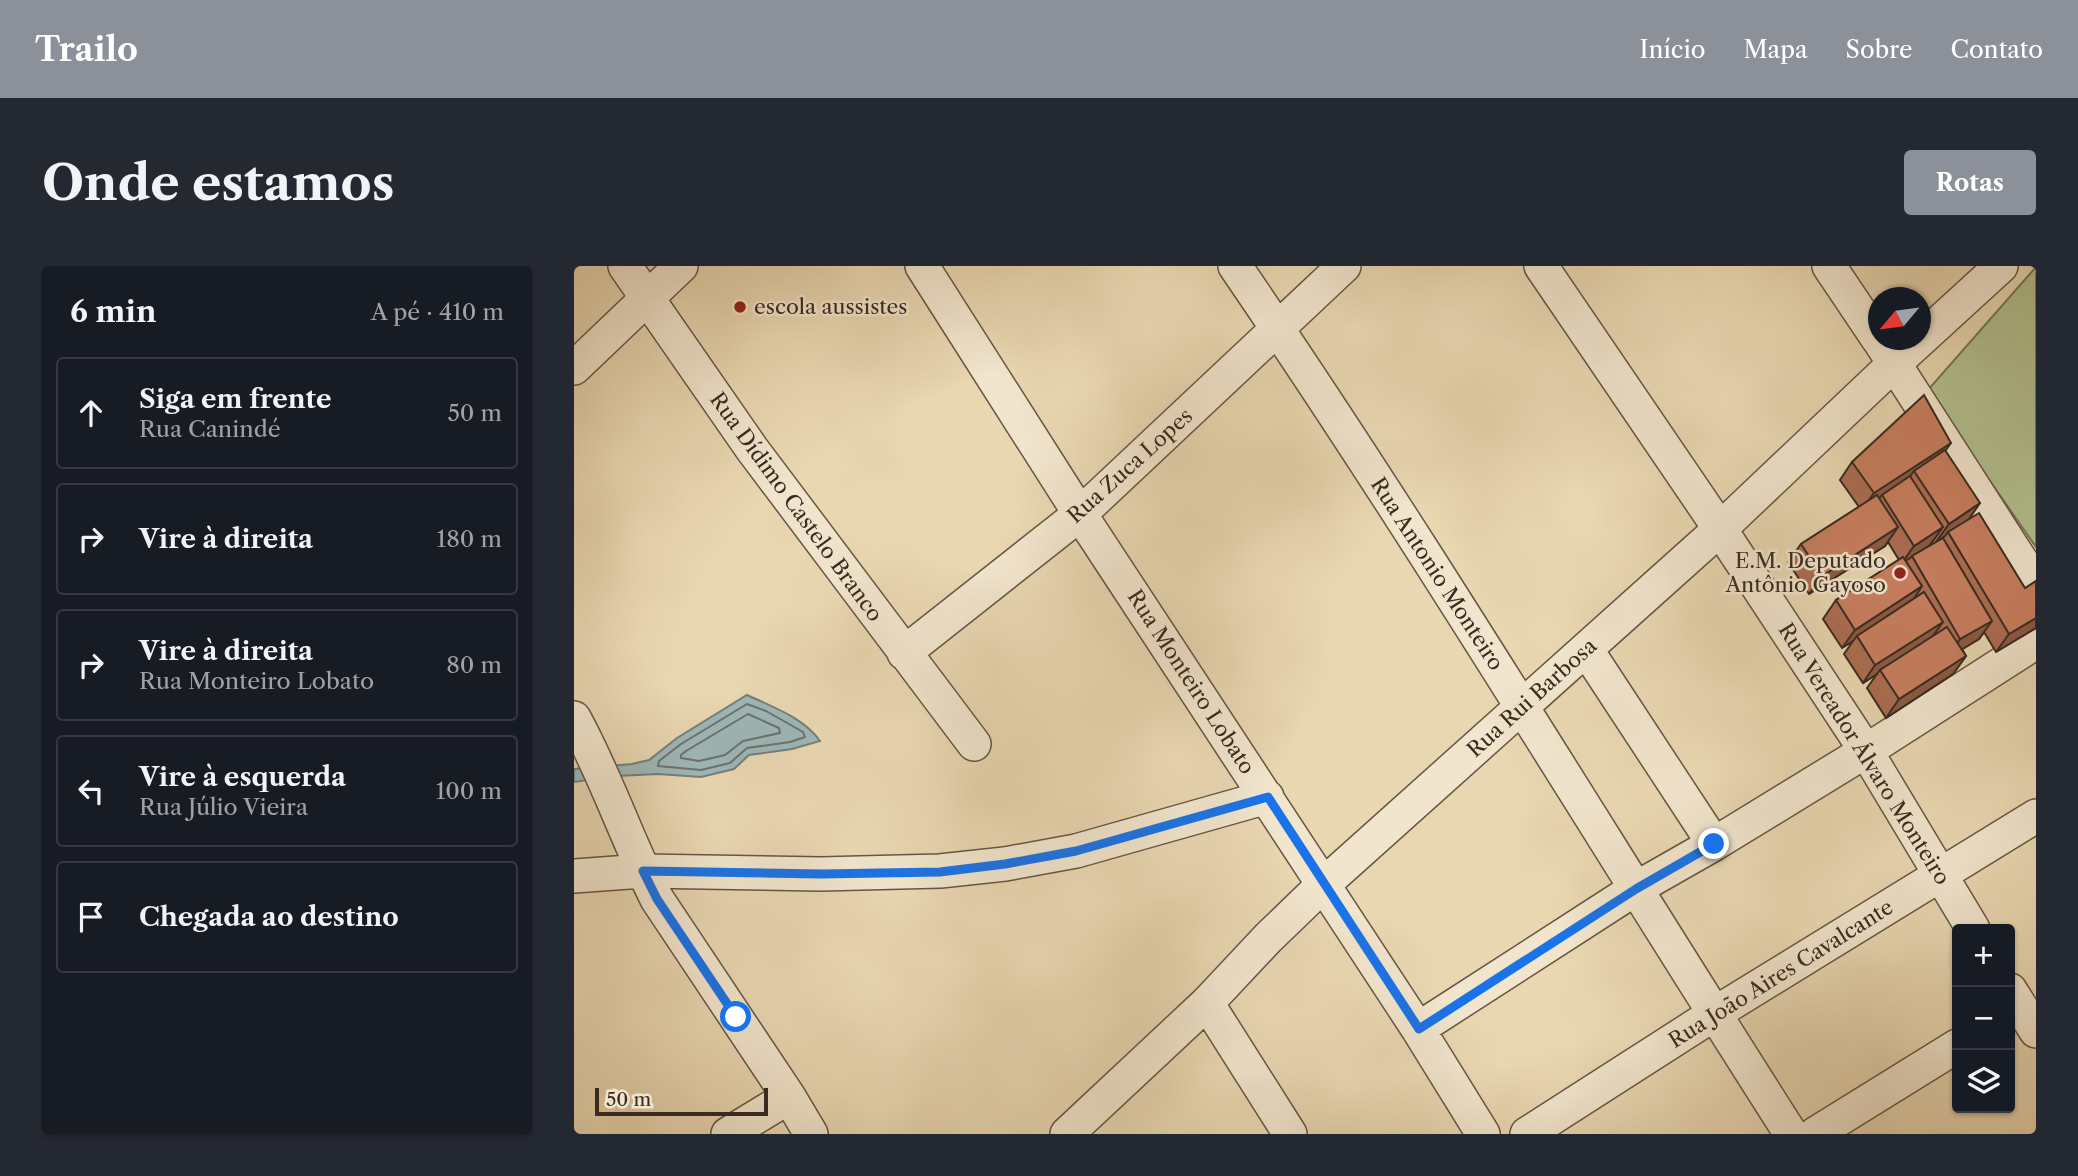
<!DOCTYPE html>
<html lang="pt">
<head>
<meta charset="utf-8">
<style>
	:root { --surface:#171b24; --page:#242831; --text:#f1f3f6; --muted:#9ea1a6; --line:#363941; --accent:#8c9099 }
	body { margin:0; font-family:"Libre Caslon Text",serif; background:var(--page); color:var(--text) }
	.controls { position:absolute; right:21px; bottom:21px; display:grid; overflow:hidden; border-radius:7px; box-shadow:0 2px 5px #0004 }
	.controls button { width:63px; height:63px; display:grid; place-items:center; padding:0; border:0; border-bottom:2px solid var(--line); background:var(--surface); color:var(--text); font:35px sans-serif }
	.compass { position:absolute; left:1294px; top:21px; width:63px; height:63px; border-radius:50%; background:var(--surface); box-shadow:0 2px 5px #0004; rotate:241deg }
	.scale { position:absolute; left:21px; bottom:18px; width:173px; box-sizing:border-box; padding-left:7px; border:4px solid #392b20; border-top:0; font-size:19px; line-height:24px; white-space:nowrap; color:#392b20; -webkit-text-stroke:5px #f1e5cd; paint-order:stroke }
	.stop { position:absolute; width:21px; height:21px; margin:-16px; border:5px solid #1a73e8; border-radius:50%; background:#fff }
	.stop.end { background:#1a73e8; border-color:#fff; box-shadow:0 2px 7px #0008 }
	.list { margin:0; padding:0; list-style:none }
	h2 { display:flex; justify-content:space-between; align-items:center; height:91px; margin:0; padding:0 28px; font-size:30px }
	h2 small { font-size:23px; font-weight:400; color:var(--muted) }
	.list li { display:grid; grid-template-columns:46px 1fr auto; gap:21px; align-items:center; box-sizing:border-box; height:112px; margin:0 14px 14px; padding:0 14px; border:2px solid var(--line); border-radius:7px }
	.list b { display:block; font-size:26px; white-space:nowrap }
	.list p { margin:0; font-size:23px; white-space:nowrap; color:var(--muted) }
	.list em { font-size:23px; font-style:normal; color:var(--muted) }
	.icon { flex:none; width:38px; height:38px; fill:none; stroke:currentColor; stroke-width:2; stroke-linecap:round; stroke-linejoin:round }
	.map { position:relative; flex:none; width:1462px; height:868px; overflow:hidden; border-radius:7px }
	header { display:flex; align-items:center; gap:42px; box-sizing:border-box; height:98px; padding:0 35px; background:var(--accent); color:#fff }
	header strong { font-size:33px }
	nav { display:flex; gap:38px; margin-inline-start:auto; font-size:24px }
	.intro { display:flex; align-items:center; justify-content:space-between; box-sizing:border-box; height:168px; padding:0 42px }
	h1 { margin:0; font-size:49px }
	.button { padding:18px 32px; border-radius:7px; background:var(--accent); color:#fff; font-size:24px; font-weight:700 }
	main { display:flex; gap:42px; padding:0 42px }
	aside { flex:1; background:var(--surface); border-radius:7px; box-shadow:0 2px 5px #0004 }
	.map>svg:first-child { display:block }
</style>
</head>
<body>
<header>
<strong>Trailo</strong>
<nav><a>Início</a><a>Mapa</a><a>Sobre</a><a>Contato</a></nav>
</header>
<div class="intro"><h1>Onde estamos</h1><a class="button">Rotas</a></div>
<main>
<aside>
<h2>6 min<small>A pé · 410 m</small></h2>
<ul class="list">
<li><svg class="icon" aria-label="ahead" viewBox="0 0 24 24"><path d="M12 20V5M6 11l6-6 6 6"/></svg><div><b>Siga em frente</b><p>Rua Canindé</p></div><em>50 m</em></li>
<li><svg class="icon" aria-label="right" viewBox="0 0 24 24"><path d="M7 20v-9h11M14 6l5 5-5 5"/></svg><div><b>Vire à direita</b></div><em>180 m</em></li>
<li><svg class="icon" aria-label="right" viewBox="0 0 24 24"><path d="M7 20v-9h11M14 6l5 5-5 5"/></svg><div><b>Vire à direita</b><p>Rua Monteiro Lobato</p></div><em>80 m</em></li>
<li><svg class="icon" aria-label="left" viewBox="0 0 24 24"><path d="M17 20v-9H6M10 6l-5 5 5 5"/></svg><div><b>Vire à esquerda</b><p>Rua Júlio Vieira</p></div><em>100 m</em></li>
<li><svg class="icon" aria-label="arrive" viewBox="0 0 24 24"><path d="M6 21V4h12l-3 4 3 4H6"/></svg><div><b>Chegada ao destino</b></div></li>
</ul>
</aside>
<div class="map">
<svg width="1462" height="868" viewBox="0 0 1462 868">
	<rect width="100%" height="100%" fill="#e9d7b2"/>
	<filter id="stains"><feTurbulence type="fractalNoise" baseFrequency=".00286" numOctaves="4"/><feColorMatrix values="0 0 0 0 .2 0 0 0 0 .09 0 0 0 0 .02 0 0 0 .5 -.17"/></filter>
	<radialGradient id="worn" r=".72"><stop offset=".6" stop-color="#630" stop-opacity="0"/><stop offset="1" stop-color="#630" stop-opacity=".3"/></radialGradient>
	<path fill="#b3bf8f" stroke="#767558" stroke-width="2" d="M1462,1V281L1353,125Z"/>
	<path fill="#9db7b8" stroke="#757f7b" stroke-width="2" d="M173,429C199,441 230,452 246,475L218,483L175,489L160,503L127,511L84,508L43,510L0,516V503L58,498L75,494L103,472Z"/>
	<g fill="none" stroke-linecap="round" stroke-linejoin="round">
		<path stroke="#6b716c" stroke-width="2" d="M173,438L192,445L229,466L231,471L216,476L173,482L156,497L127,504L84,500L85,495L107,478Z
			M174,448L205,462L206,467L169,475L151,489L125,495L107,492V489L112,485Z"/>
		<defs>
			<path id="minor" d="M51,0L178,183L400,478
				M348,0L506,248L844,763L909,868
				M661,0C855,284 1032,579 1217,868
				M967,0L1146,263L1292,485L1399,663
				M1255,0L1304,73
				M1305,74L1462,318
				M0,102L107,0
				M1012,383L1140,578
				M330,387L506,248L770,0
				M0,452C32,510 53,574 83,633L215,831L237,868
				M0,610L69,605L247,608L366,605L431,598L502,585L693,531
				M1436,724L1462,765
				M633,737L716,868
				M844,763L1061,623L1140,578L1292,485L1462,376
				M154,868L215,831
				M493,868L633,737L694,672L750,618L1146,263L1321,97L1427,0
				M953,868L1140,748L1462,550
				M1241,868L1383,780"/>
		</defs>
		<use href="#minor" stroke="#655644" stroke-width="36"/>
		<use href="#minor" stroke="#f1e5cd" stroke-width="33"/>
	</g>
	<path fill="#ab6c52" stroke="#392b20" stroke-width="2" d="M1371,185L1394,254L1462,362L1422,386L1410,366L1405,373L1388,383L1392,390L1379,408L1312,452L1293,422L1303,408L1289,417L1270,388L1279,375L1268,382L1249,353L1262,334L1325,294L1314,276L1311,280L1235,328L1214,296L1227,278L1285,241L1266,214L1278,196Z"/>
	<path fill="#8b5842" stroke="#392b20" stroke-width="2" d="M1377,177L1364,195L1340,205L1332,216L1308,229L1304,234L1287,245L1300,227Z
		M1406,237L1393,256L1374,266L1371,270L1362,276L1375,258Z
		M1324,261L1311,280L1235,328L1248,310Z
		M1369,261L1356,279L1327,298L1340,280Z
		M1348,320L1336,339L1283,370L1279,375L1268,382L1281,364Z
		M1462,352V362L1422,386L1435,368Z
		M1418,355L1405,373L1374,392L1386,373Z
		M1369,356L1356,374L1306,404L1303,408L1289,417L1301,399Z
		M1392,390L1379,408L1312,452L1325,433Z"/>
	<path fill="#c77e5f" stroke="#392b20" stroke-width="2" d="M1350,129L1377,177L1300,227L1278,196Z
		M1371,184L1406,237L1375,258L1340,205Z
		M1336,210L1369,261L1340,280L1308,229Z
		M1303,229L1324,261L1248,310L1227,278Z
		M1405,247L1451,322L1462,315V352L1435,368L1374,266Z
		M1369,272L1418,355L1386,373L1338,290Z
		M1329,291L1348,320L1281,364L1262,334Z
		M1350,326L1369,356L1301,399L1283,370Z
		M1373,361L1392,390L1325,433L1306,404Z"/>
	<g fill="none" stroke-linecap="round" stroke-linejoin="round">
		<path stroke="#1a73e8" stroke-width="9" d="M162,751L83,633L69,605L247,608L366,606L431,598L502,585L694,531L845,763L1062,623L1140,578"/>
	</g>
	<g fill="#8f2418" stroke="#f1e5cd" stroke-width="2.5">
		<circle cx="166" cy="41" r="7"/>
		<circle cx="1326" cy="307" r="7"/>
	</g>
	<g text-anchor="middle" stroke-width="5" stroke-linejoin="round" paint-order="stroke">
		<g font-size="21" fill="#392b20" stroke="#f1e5cd" text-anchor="start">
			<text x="180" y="48">escola aussistes</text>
			<text x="1312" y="302" text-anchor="end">E.M. Deputado<tspan x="1312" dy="24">Antônio Gayoso</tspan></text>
		</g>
		<g font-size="21" fill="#392b20" stroke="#f1e5cd">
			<text transform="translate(556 200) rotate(-42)" y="7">Rua Zuca Lopes</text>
			<text transform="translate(222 241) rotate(54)" y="7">Rua Dídimo Castelo Branco</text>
			<text transform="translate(863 308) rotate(57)" y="7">Rua Antonio Monteiro</text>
			<text transform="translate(617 416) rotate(57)" y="7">Rua Monteiro Lobato</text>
			<text transform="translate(958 432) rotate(-42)" y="7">Rua Rui Barbosa</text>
			<text transform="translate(1290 488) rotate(58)" y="7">Rua Vereador Álvaro Monteiro</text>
			<text transform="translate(1207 708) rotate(-32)" y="7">Rua João Aires Cavalcante</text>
		</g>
	</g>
	<rect width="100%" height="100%" filter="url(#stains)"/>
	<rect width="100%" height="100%" fill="url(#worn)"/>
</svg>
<div class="controls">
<button>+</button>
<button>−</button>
<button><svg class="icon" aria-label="layers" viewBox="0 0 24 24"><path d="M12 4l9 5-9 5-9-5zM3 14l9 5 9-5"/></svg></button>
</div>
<svg class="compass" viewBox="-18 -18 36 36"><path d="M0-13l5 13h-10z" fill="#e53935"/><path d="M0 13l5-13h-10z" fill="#9ea1a6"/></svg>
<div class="scale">50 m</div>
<div class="stop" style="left:162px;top:751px"></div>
<div class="stop end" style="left:1140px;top:578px"></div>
</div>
</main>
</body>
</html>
